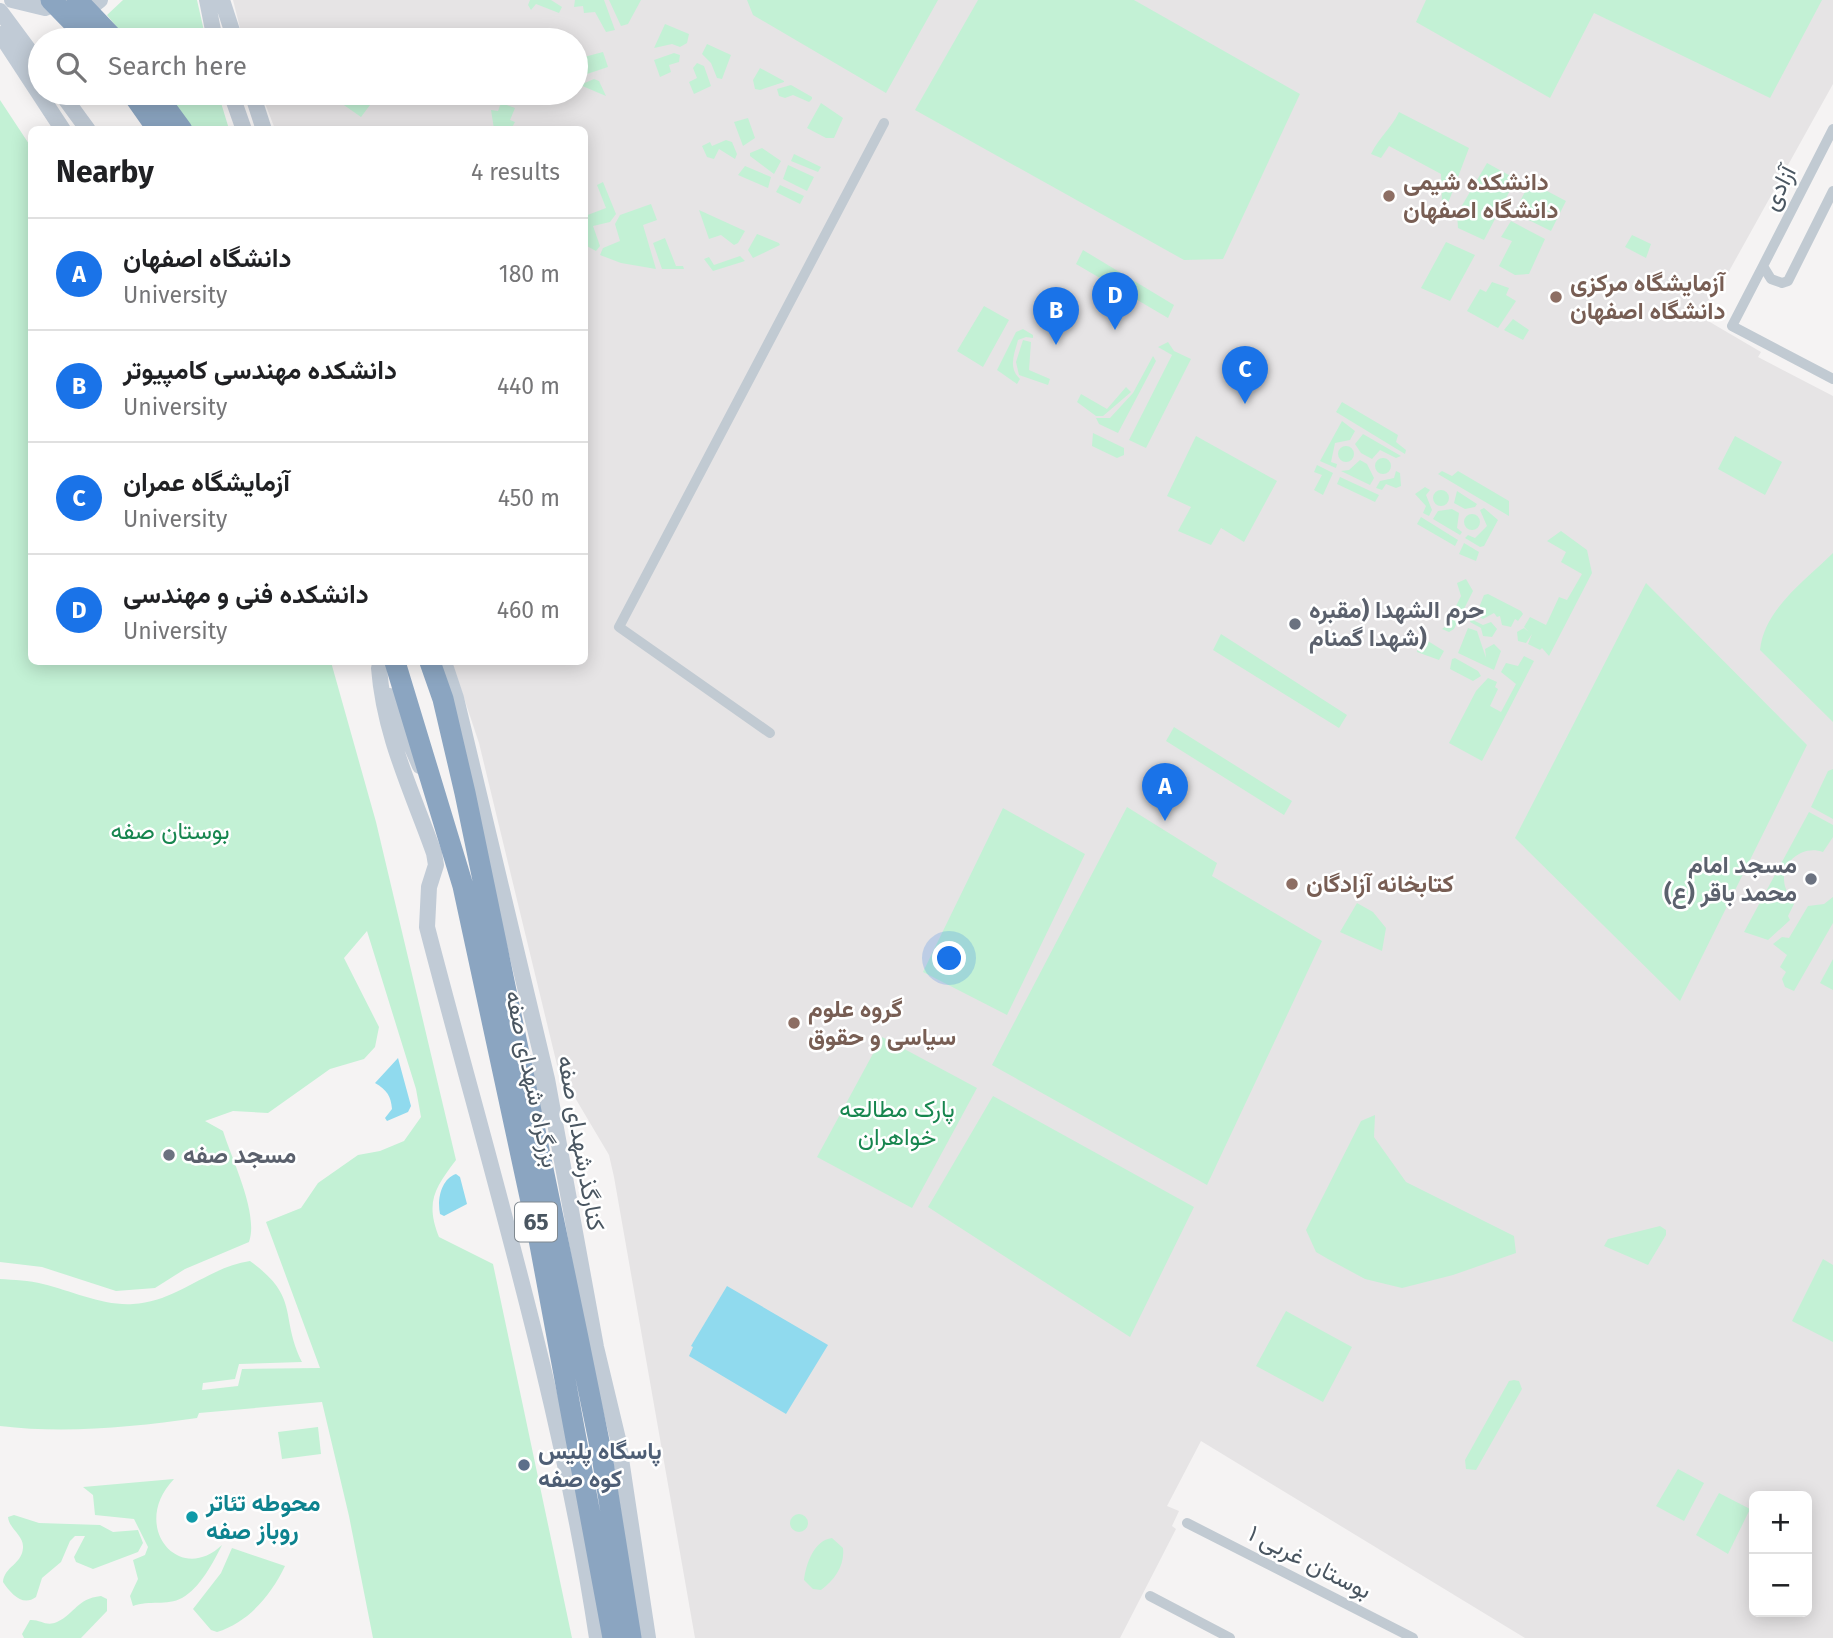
<!DOCTYPE html>
<html lang="en">
<head>
<meta charset="utf-8">
<style>
	:root { --surface:#fff; --page:#f6f6f6; --text:#202124; --muted:#757577; --line:#e0e0e0; --accent:#1a73e8 }
	body { margin:0; font-family:"Fira Sans",Vazirmatn,sans-serif; background:var(--page); color:var(--text) }
	.controls { position:absolute; right:21px; bottom:21px; display:grid; overflow:hidden; border-radius:10px; box-shadow:0 4px 18px #0003 }
	.controls button { width:63px; height:63px; display:grid; place-items:center; padding:0; border:0; border-bottom:2px solid var(--line); background:var(--surface); color:var(--text); font:35px sans-serif }
	.you { position:absolute; left:950px; top:959px; width:24px; height:24px; margin:-18px; border:5px solid #fff; border-radius:50%; background:#1a73e8; box-shadow:0 0 0 10px #1a73e833 }
	.badge { display:grid; place-items:center; width:46px; height:46px; border-radius:50%; background:var(--accent); color:#fff; font-size:23px; font-weight:700 }
	.pin { position:absolute; translate:-50% -58px; filter:drop-shadow(0 2px 4px #0008) }
	.pin::after { content:''; position:absolute; top:37px; width:24px; height:21px; background:inherit; clip-path:polygon(0 0,100% 0,50% 100%) }
	.list { margin:0; padding:0; list-style:none }
	h2 { display:flex; justify-content:space-between; align-items:center; height:91px; margin:0; padding:0 28px; font-size:30px }
	h2 small { font-size:23px; font-weight:400; color:var(--muted) }
	.list li { display:grid; grid-template-columns:46px 1fr auto; gap:21px; align-items:center; box-sizing:border-box; height:112px; padding:0 28px; border-top:2px solid var(--line) }
	.list b { display:block; font-size:26px; white-space:nowrap }
	.list p { margin:0; font-size:23px; white-space:nowrap; color:var(--muted) }
	.list em { font-size:23px; font-style:normal; color:var(--muted) }
	.icon { flex:none; width:38px; height:38px; fill:none; stroke:currentColor; stroke-width:2; stroke-linecap:round; stroke-linejoin:round }
	.map { position:relative; flex:none; width:1833px; height:1638px; overflow:hidden }
	.search { position:absolute; background:var(--surface); box-shadow:0 4px 18px #0003; left:28px; top:28px; width:560px; height:77px; display:flex; align-items:center; gap:18px; box-sizing:border-box; padding:0 24px; border-radius:38px; color:var(--muted); font-size:26px }
	.panel { position:absolute; background:var(--surface); box-shadow:0 4px 18px #0003; left:28px; top:126px; width:560px; height:539px; border-radius:10px }
	.map>svg:first-child { display:block }
</style>
</head>
<body>
<div class="map">
<svg width="1833" height="1638" viewBox="0 0 1833 1638">
	<rect width="100%" height="100%" fill="#f5f3f3"/>
	<path fill="#e6e4e5" fill-rule="evenodd" d="M233,0H1833V84L1703,318L1761,352L1758,357L1833,396V1638H1525L1201,1441L1167,1506L1179,1511L1172,1526L1176,1529L1120,1638H695L614,1177L609,1155L558,1069L479,743L452,662H584V130L275,129L261,93H576V40H243ZM1754,1496H1807V1612H1754Z"/>
	<path fill="#c3f1d5" d="M123,0H197L206,40H127L107,15Z
		M530,0H551L562,7L559,13L536,4L531,10L528,5Z
		M604,0L615,30L606,32L595,12L584,13L583,6L574,7L575,0Z
		M609,0H641L628,24L621,26Z
		M747,0H938L886,93L753,15Z
		M978,0H1134L1300,94L1223,259L1184,260L915,110Z
		M1426,0H1822L1770,98L1594,13L1550,98L1416,22Z
		M665,24L689,34L687,43L680,47L672,44L654,48Z
		M521,29L548,39L527,40L517,36Z
		M707,44L731,55L722,79L717,78L711,63L702,54Z
		M603,52L608,67L587,74L584,57Z
		M674,53L680,55L679,62L669,65L671,72L660,77L654,60Z
		M697,63L704,66L711,86L694,94L689,82L697,78L693,68Z
		M760,68L784,81V82L760,90L755,89L753,80Z
		M594,79L599,81L606,96L580,85Z
		M791,85L812,97V99L809,102L793,95L785,98L779,96L777,89Z
		M168,93H218L229,129H191Z
		M341,93H379L361,117L341,103Z
		M0,100L31,147L32,662H331L376,822L456,1160C435,1188 425,1202 439,1237L493,1264L572,1638H373L349,1516L322,1402L199,1413L197,1418C133,1427 65,1434 0,1426V1279C14,1280 29,1280 43,1284C72,1291 103,1306 133,1304C177,1302 208,1267 250,1261C301,1298 279,1315 302,1362L239,1364L235,1379L203,1383L202,1390L238,1386L242,1369L320,1368L266,1222L301,1208L318,1183L358,1155L380,1151L404,1141L421,1117L416,1089L367,931L344,958L379,1027L375,1047L364,1059L330,1069L268,1113L233,1111L205,1121L223,1131C232,1160 259,1214 249,1242L185,1269L155,1288L116,1291L42,1267L0,1262Z
		M501,103L515,108L510,120L515,122L511,129H494L491,110L498,111Z
		M821,103L843,118L834,138H826L807,128Z
		M1399,112L1469,148L1447,206L1442,204L1441,174L1389,146L1381,158L1371,154C1379,137 1391,129 1399,112Z
		M748,118L755,138L743,146L734,122Z
		M726,140L732,142L737,154L735,159L719,149L714,159L707,157L702,146L710,142L712,146Z
		M762,148L781,161L774,174L750,156V153Z
		M794,154L821,167L818,172L791,161Z
		M1487,163L1516,179L1484,240L1458,228L1457,214Z
		M788,165L814,177L807,191L783,179Z
		M745,166L771,177L768,188L738,175Z
		M603,182L616,214L610,222L593,226L600,246L596,251L585,245V216L606,208L597,185Z
		M1530,182L1566,201L1551,231L1514,213Z
		M780,185L804,196L800,204L776,192Z
		M651,204L657,220L643,225L656,269L621,263L600,255L603,248L620,241L615,224L620,215Z
		M699,210L745,231L738,243L734,245L721,235L709,239Z
		M1511,221L1545,239L1529,274L1515,275L1499,266L1512,241L1501,237Z
		M757,234L779,243L780,245L753,258L748,250Z
		M1632,235L1651,244L1646,258L1625,247Z
		M665,238L676,266H683L684,269H662L653,243Z
		M1446,242L1475,255L1450,301L1421,288Z
		M1083,250L1174,305L1168,318L1076,264Z
		M740,256L745,261L713,271L704,259L709,257L714,265Z
		M1492,282L1509,288L1506,295L1516,301L1498,328L1467,311L1480,289L1486,292Z
		M984,306L1009,320L983,367L957,351Z
		M1513,319L1529,330L1523,340L1504,330Z
		M1023,329L1033,335V338L1026,337L1018,340C1014,355 1008,368 1020,379L1017,384L997,370L1016,332Z
		M1023,340L1031,342L1029,370L1050,379L1048,385L1019,375L1016,362Z
		M1168,342L1174,351L1191,359L1146,448L1129,440L1172,355L1158,347Z
		M1153,356L1156,361L1118,433L1099,424L1096,418H1110L1133,393Z
		M1126,387L1131,392L1103,416H1096L1077,402L1081,394L1107,409Z
		M1342,402L1398,435L1396,442L1406,450L1405,454L1336,412Z
		M1342,421L1355,431L1350,440L1335,443L1331,462L1337,464L1336,468L1320,461Z
		M1093,433L1124,448V455L1117,458L1092,446Z
		M1363,434L1401,456L1396,458L1380,450L1372,459L1361,453L1355,444Z
		M1196,436L1277,481L1244,542L1221,528L1211,545L1178,531L1191,507L1167,496Z
		M1735,436L1782,462L1765,495L1718,469Z
		M1338 454a8 8 0 1 1 16 0a8 8 0 1 1-16 0Z
		M1375 466a8 8 0 1 1 16 0a8 8 0 1 1-16 0Z
		M1360,460L1367,464L1374,478L1370,485L1341,471L1349,470Z
		M1317,465L1333,473L1323,495L1314,490L1322,475L1314,472Z
		M1396,471L1400,473L1401,486L1396,488L1386,484L1382,490L1376,488L1380,481L1394,478Z
		M1442,471L1452,476L1458,471L1509,501V516L1438,474Z
		M1340,477L1379,495L1375,502L1337,484Z
		M1425,487L1430,490L1426,495L1432,510L1429,516L1423,513L1426,506L1415,494Z
		M1433 498a8 8 0 1 1 16 0a8 8 0 1 1-16 0Z
		M1457,491L1477,504L1475,507L1465,509L1454,503Z
		M1484,508L1498,520L1484,546L1480,547L1465,538L1468,535L1475,538L1487,526L1480,510Z
		M1452,509L1459,513L1457,528L1462,532L1460,535L1433,519L1438,511Z
		M1464 522a8 8 0 1 1 16 0a8 8 0 1 1-16 0Z
		M1421,517L1458,540L1455,546L1417,524Z
		M1561,531L1587,550L1592,573L1549,656L1542,648L1540,650L1528,644L1532,634L1526,643L1518,641L1517,632L1524,628L1529,632L1524,627L1530,617L1546,625L1559,597L1567,600L1582,574L1561,562L1566,552L1547,541Z
		M1464,543L1479,552L1476,561L1459,554Z
		M1833,553V722L1760,650C1764,609 1806,580 1833,553Z
		M1466,579L1473,591L1454,629L1449,632L1442,629L1446,626L1461,596L1457,583Z
		M1646,583L1807,745L1680,1001L1515,838Z
		M1488,594L1521,611L1523,614L1518,621L1515,619L1511,627L1502,625L1500,616L1497,617L1494,613L1483,619L1476,615L1484,595Z
		M1471,619L1483,625L1491,622L1497,629L1492,637L1483,636L1481,628L1470,622Z
		M1468,628L1477,631L1486,658L1485,649L1494,644L1501,651L1494,670L1458,653Z
		M1221,634L1347,715L1339,728L1213,650Z
		M1423,638L1444,651L1439,660L1417,652L1419,639Z
		M1524,656L1534,661L1482,761L1449,743L1476,691L1488,678L1497,682L1495,687L1498,689L1490,706L1501,712L1516,684L1501,672L1506,663L1518,666Z
		M1455,658L1478,671L1481,676L1473,681L1450,669L1452,659Z
		M1174,727L1292,801L1284,815L1166,741Z
		M1833,769V819L1811,807L1828,771Z
		M1127,807L1217,863L1212,876L1322,941L1207,1185L992,1065Z
		M1003,808L1085,854L1007,1015L923,972Z
		M1809,812L1833,825V837L1823,852C1800,844 1777,866 1786,889C1787,894 1792,899 1794,904L1788,916L1790,920L1768,940L1744,932Z
		M1833,897V923L1794,991L1785,987L1782,979L1786,972L1780,967L1787,955L1773,944L1782,937L1789,938L1808,906L1824,904Z
		M1357,903L1373,912L1386,928L1382,951L1340,932Z
		M1833,959V990L1820,983Z
		M882,1037L977,1088L912,1208L817,1157Z
		M993,1096L1194,1207L1130,1337L928,1207Z
		M1375,1115L1374,1137L1406,1182L1514,1236L1516,1253L1453,1275L1402,1288L1365,1279L1328,1259L1316,1252L1306,1230L1361,1121Z
		M1660,1226L1666,1230V1235L1648,1265L1604,1246L1608,1239Z
		M1823,1259L1833,1265V1342L1792,1321Z
		M1286,1311L1352,1347L1323,1402L1256,1366Z
		M1514,1380L1519,1381L1522,1389L1476,1470L1466,1469L1465,1460L1509,1381Z
		M318,1427L321,1454L282,1459L278,1432Z
		M1678,1469L1704,1483L1684,1521L1656,1506Z
		M174,1479C129,1526 179,1586 222,1545C213,1563 200,1588 182,1598C167,1606 149,1600 133,1606L130,1596L138,1579L133,1560L145,1555L148,1547L134,1519L95,1515L93,1495L83,1487Z
		M1719,1493L1750,1509L1728,1554L1696,1535Z
		M790 1523a9 9 0 1 1 18 0a9 9 0 1 1-18 0Z
		M14,1515L39,1523L100,1525L113,1532L138,1530L143,1543L138,1552L93,1569L76,1562L74,1557L85,1536H75L70,1541L61,1562L42,1578L36,1597C23,1607 11,1594 3,1582C4,1567 22,1564 23,1548C24,1535 9,1529 8,1517Z
		M832,1538L843,1548C845,1565 835,1580 821,1590L813,1589L804,1580C806,1564 814,1540 832,1538Z
		M232,1548L285,1566C271,1595 249,1622 217,1632L211,1630L193,1609L221,1573Z
		M101,1596L107,1599V1611L81,1638H24L22,1634L30,1620C40,1619 46,1627 57,1622C76,1613 76,1599 101,1596Z"/>
	<path fill="#90daee" d="M398,1058L411,1106L408,1112L387,1121L385,1118L392,1109C391,1096 387,1090 375,1083Z
		M456,1174L460,1177L467,1204L444,1216L440,1214C437,1200 441,1179 456,1174Z
		M727,1286L828,1345L786,1414L689,1356L693,1347L691,1346Z"/>
	<g fill="none" stroke-linecap="round" stroke-linejoin="round">
		<path stroke="#c1cad2" stroke-width="10" d="M1833,129L1763,266L1771,279L1782,283L1788,281L1833,191
			M1763,266L1732,326L1833,379
			M770,733L619,627L884,123
			M1187,1523L1413,1638
			M1150,1596L1230,1638"/>
		<path stroke="#c1cbd6" stroke-width="16" d="M12,0L45,8L66,0
			M207,0L215,40
			M222,0L235,40
			M0,11L40,65
			M0,34L63,130
			M68,40L86,11L100,0
			M61,93L88,130
			M231,93L244,130
			M252,93L264,130
			M444,662L456,698L547,1079L596,1347L618,1439L648,1638
			M379,668C384,735 412,791 434,853L436,865L429,887L427,927C488,1162 561,1398 597,1638
			M390,696L420,766
			M530,1063L544,1112"/>
		<path stroke="#8ba5c1" stroke-width="21" d="M51,0L90,40
			M77,0L115,40
			M132,93L158,130
			M155,93L182,130
			M395,662L463,886L538,1234L613,1638
			M430,662L443,699L465,793L578,1338L602,1456L631,1638"/>
	</g>
	<g fill="#8d6e63" stroke="#fff" stroke-width="2.5">
		<circle cx="1389" cy="196" r="7"/>
		<circle cx="1556" cy="297" r="7"/>
		<circle cx="1292" cy="884" r="7"/>
		<circle cx="794" cy="1023" r="7"/>
	</g>
	<g fill="#6b7280" stroke="#fff" stroke-width="2.5">
		<circle cx="1295" cy="624" r="7"/>
		<circle cx="1811" cy="879" r="7"/>
		<circle cx="169" cy="1155" r="7"/>
	</g>
	<circle fill="#5c6f8a" stroke="#fff" stroke-width="2.5" cx="524" cy="1465" r="7"/>
	<circle fill="#0f9aa8" stroke="#fff" stroke-width="2.5" cx="192" cy="1517" r="7"/>
	<g text-anchor="middle" stroke-width="5" stroke-linejoin="round" paint-order="stroke">
		<rect fill="#fff" stroke="#808990" stroke-width="2" x="515" y="1202.5" width="42" height="39" rx="5"/>
		<g font-size="23" font-weight="bold" fill="#4a5661">
			<text x="536" y="1230">65</text>
		</g>
		<g font-size="24" font-weight="bold" fill="#785e54" stroke="#fff" text-anchor="start">
			<text x="1403" y="190">دانشکده شیمی<tspan x="1403" dy="28">دانشگاه اصفهان</tspan></text>
			<text x="1570" y="291">آزمایشگاه مرکزی<tspan x="1570" dy="28">دانشگاه اصفهان</tspan></text>
			<text x="1306" y="892">کتابخانه آزادگان</text>
			<text x="808" y="1017">گروه علوم<tspan x="808" dy="28">سیاسی و حقوق</tspan></text>
		</g>
		<g font-size="24" fill="#4a5661" stroke="#fff">
			<text transform="translate(1779 188) rotate(-63)" y="8">آزادی</text>
			<text transform="translate(532 1079) rotate(78)" y="8">بزرگراه شهدای صفه</text>
			<text transform="translate(581 1143) rotate(80)" y="8">کنارگذرشهدای صفه</text>
			<text transform="translate(1310 1562) rotate(27)" y="8">بوستان غربی ۱</text>
		</g>
		<g font-size="24" font-weight="bold" fill="#5b616d" stroke="#fff" text-anchor="start">
			<text x="1309" y="618">حرم الشهدا (مقبره<tspan x="1309" dy="28">شهدا گمنام)</tspan></text>
			<text x="1797" y="873" text-anchor="end">مسجد امام<tspan x="1797" dy="28">محمد باقر (ع)</tspan></text>
			<text x="183" y="1163">مسجد صفه</text>
		</g>
		<g font-size="24" fill="#17864f" stroke="#fff">
			<text x="170" y="839">بوستان صفه</text>
			<text x="897" y="1117">پارک مطالعه<tspan x="897" dy="28">خواهران</tspan></text>
		</g>
		<g font-size="24" font-weight="bold" fill="#4e5e75" stroke="#fff" text-anchor="start">
			<text x="538" y="1459">پاسگاه پلیس<tspan x="538" dy="28">کوه صفه</tspan></text>
		</g>
		<g font-size="24" font-weight="bold" fill="#0d838f" stroke="#fff" text-anchor="start">
			<text x="206" y="1511">محوطه تئاتر<tspan x="206" dy="28">روباز صفه</tspan></text>
		</g>
	</g>
</svg>
<div class="controls">
<button>+</button>
<button>−</button>
</div>
<div class="you"></div>
<div class="pin badge" style="left:1165px;top:821px">A</div>
<div class="pin badge" style="left:1056px;top:345px">B</div>
<div class="pin badge" style="left:1245px;top:404px">C</div>
<div class="pin badge" style="left:1115px;top:330px">D</div>
<div class="search"><svg class="icon" aria-label="search" viewBox="0 0 24 24"><circle cx="10" cy="10" r="6"/><path d="M15 15l6 6"/></svg>Search here</div>
<section class="panel">
<h2>Nearby<small>4 results</small></h2>
<ul class="list">
<li><span class="badge">A</span><div><b>دانشگاه اصفهان</b><p>University</p></div><em>180 m</em></li>
<li><span class="badge">B</span><div><b>دانشکده مهندسی کامپیوتر</b><p>University</p></div><em>440 m</em></li>
<li><span class="badge">C</span><div><b>آزمایشگاه عمران</b><p>University</p></div><em>450 m</em></li>
<li><span class="badge">D</span><div><b>دانشکده فنی و مهندسی</b><p>University</p></div><em>460 m</em></li>
</ul>
</section>
</div>
</body>
</html>
